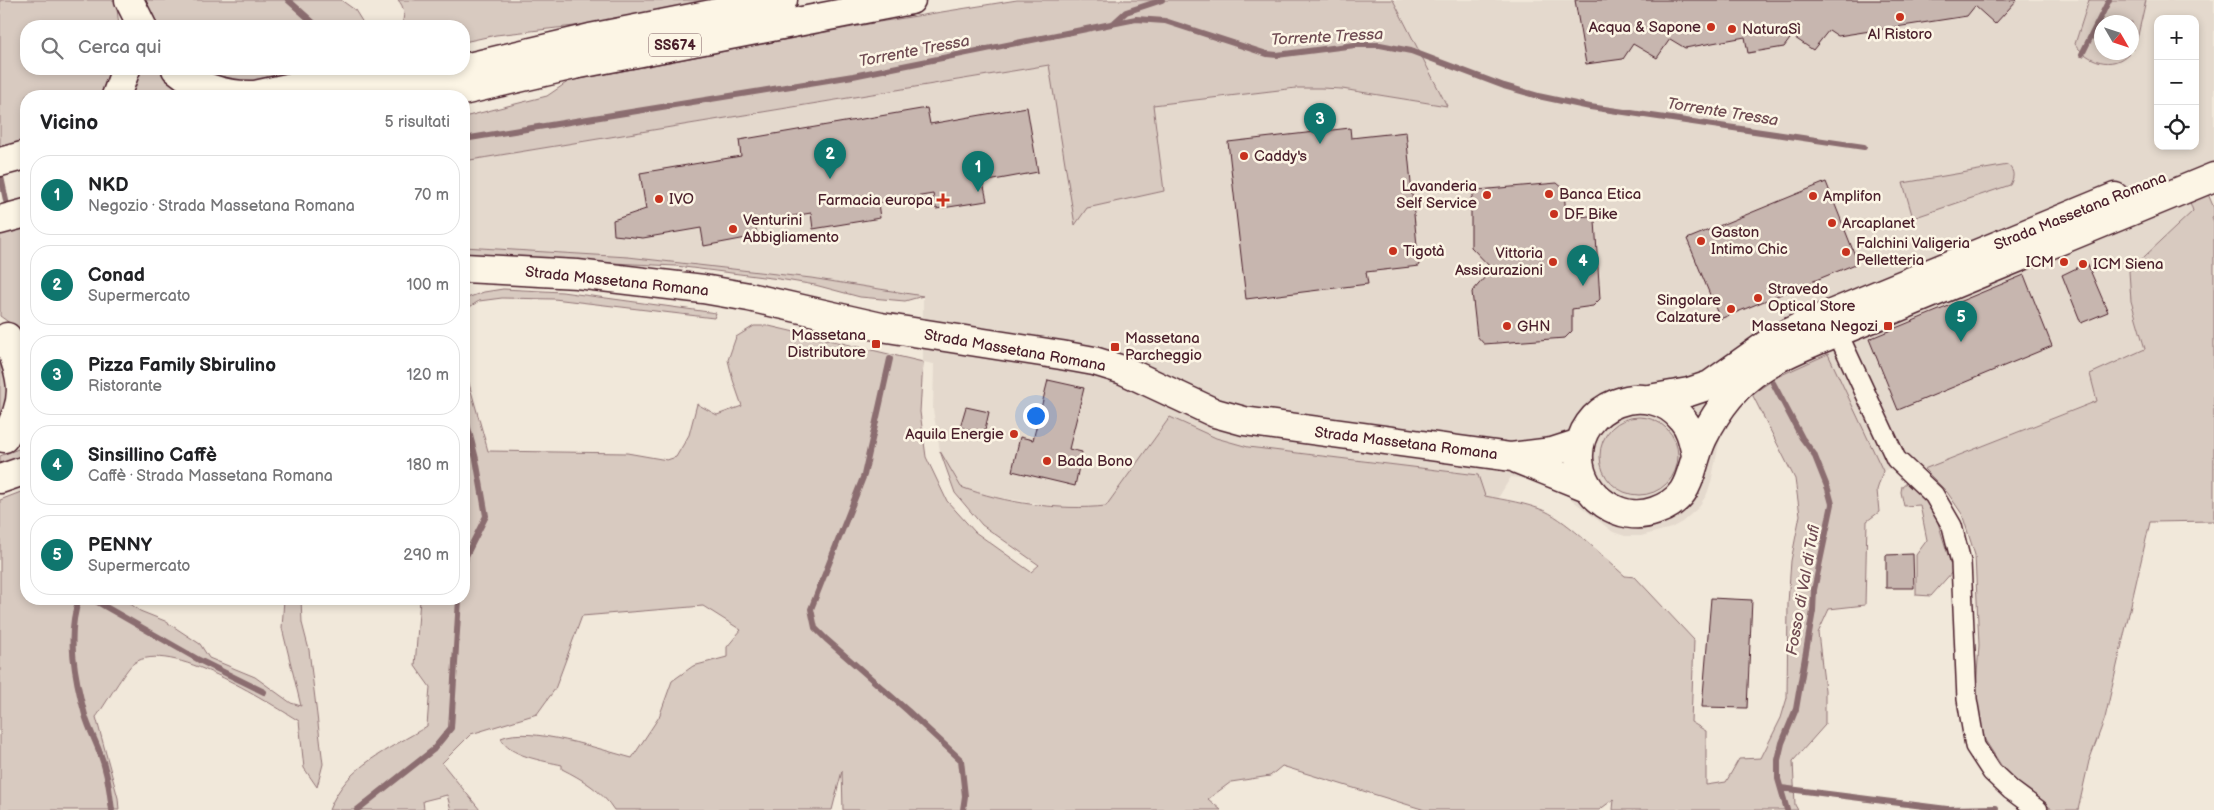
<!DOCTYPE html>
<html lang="it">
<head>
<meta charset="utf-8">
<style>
	:root { --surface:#fff; --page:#f6f6f6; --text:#202124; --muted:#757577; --line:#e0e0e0; --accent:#0f766e }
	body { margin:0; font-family:"Balsamiq Sans",sans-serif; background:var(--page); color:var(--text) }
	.controls { position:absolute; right:15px; top:15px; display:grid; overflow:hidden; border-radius:10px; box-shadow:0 2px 8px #0003 }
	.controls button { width:45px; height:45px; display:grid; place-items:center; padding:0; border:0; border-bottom:1px solid var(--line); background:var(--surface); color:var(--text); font:25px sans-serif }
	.compass { position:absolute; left:2094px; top:15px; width:45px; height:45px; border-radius:50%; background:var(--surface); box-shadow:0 2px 8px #0003; rotate:129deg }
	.you { position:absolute; left:1035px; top:415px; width:18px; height:18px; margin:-12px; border:4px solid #fff; border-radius:50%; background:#1a73e8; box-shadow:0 0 0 8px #1a73e833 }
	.badge { display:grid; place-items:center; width:32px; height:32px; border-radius:50%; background:var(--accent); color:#fff; font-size:16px; font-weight:700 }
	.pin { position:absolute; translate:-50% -41px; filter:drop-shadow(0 1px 2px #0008) }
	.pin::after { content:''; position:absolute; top:26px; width:18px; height:15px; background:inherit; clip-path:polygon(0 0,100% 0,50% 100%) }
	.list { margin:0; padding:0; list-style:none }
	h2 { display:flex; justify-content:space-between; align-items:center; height:65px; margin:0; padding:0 20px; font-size:21px }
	h2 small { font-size:16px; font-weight:400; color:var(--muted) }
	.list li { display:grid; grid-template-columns:32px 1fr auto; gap:15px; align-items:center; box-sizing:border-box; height:80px; margin:0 10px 10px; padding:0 10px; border:1px solid var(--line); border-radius:20px }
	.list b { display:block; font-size:19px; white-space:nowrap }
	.list p { margin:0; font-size:16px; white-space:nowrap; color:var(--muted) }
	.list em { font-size:16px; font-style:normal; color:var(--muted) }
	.icon { flex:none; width:28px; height:28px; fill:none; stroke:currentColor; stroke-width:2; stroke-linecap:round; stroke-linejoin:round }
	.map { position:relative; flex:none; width:2214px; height:810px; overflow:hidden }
	.search { position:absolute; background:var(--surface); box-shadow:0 2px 8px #0003; left:20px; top:20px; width:450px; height:55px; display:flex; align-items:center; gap:12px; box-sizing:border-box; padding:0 18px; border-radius:20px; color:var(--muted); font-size:19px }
	.panel { position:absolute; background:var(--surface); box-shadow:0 2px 8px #0003; left:20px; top:90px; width:450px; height:515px; border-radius:20px }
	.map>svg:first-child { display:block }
</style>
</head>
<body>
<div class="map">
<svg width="2214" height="810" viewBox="0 0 2214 810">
	<rect width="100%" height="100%" fill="#f1e8da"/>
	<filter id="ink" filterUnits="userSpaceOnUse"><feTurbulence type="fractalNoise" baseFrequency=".02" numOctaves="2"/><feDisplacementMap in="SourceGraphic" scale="10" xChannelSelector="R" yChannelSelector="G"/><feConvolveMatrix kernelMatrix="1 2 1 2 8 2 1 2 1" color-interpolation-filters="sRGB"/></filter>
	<g filter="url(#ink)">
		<path fill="#e4d9cd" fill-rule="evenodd" d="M1393,0H2089L2075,44L2082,54L2126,55L2132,52L2146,0H2214V192L2190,201L2193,211L2129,271L2131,301L2145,350L2090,374L2098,400L1924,469L1903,462L1883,471L1827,354L1779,376L1746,399L1732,416L1721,434L1711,482L1707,494L1698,508L1682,522L1671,528L1641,536H1625L1613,532L1562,492L1525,479L1511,477L1498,498L1485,496L1477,475L1248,447L1216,438L1170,417L1106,506L1073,509L982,495L960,487L940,451L933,410L934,364L923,362V296L811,278L628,257L464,247V161L1050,65L1076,224L1086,208L1164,191L1152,105L1296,88H1321L1342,89L1447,106ZM2158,19H2195V146H2158Z"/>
		<path fill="#d8cac0" stroke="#917476" d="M0,0H116L119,26H26V69H118L106,96H26V145L0,151Z
			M139,0H341L355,10L365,26H150Z
			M398,0H716L583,25L496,35L464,42V26H401C405,17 405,7 398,0Z
			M1017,0H1393L1447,106L1342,89L1321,88H1296L1153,105L1164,191L1087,208L1075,225L1049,65L464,161V117L547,96L569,81L879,22Z
			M2089,0H2146L2138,35L2132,50V22H2102V52L2129,53C2112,71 2087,61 2075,44Z
			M134,69H159L199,96H123Z
			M189,69H339L255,87Z
			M2008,165C2015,172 2014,177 2010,185L1913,218L1903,183Z
			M2208,194L2214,208V216L2212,217L2214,222V521L2150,522L2105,718L2089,761L2078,810H2054L2049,807L2006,773L1985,740L1975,704L1979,645L1975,555L1962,514L1947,492L1924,469L2097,401L2090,374L2145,349L2131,301L2129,271L2193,211L2190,202Z
			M26,223V339L14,326L0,316V230Z
			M464,247L628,257L811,278L923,296L905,301L860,297L815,285L779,279L676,266L464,256Z
			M503,289L562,292L716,313L714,318L554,299L502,298L479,301L468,308L464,332V299L484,292Z
			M754,326H769L923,362L920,412L926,457L947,501L975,532L1031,572L1039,565L982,525L955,493L940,451L961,487C1004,503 1060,511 1106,506L1170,417L1216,438L1248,447L1478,475L1485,496C1505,500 1526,503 1545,511C1569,522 1604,558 1625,576L1635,577L1694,640L1691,722L1706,731V785L1726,782L1739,759L1761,758L1781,718L1787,698L1788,603L1791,561L1800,515L1795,479L1752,394L1779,376L1828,354L1883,471L1877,490L1879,512L1867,521L1865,605L1829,609L1818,633L1825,690V725L1793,761L1795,805L1798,810H1613L1614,799L1599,810H1425L1282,766L1270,776L1231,782L1208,799L1221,810H843L842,771L832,810H614C602,791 582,779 562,769V765C545,761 507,756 501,738C529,725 602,750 632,758L659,717L672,681L693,666L727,657V647L741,630L703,606L582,616L555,689L537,714L471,734L442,763L480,810H451L447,795L423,801L424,809L420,810H329C347,764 388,751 427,726L430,687L415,666L420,599H464V366L488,451L627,453L667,460L676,457L689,435L697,404L717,415L742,406L733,380L728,360L736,337Z
			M0,349L3,352L9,404L0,415Z
			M1600 456a39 39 0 1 1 78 0a39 39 0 1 1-78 0Z
			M26,446V457L0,467V456Z
			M1907,482L1934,510L1953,571L1931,596L1916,595V555L1927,540L1920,505L1904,506L1901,492L1902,486Z
			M26,490V599H124L140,611L165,621L200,644L209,658L255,677L291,703L301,706L282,628L284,599H301L302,623L309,650L323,764L317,787L304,768L299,721C266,701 170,638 134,663C126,668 104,707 96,717L118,798L119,810H0V500Z"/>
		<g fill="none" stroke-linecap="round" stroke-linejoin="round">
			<path stroke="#8b6d6f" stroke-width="6" d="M288,0L317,26
				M1115,22L1126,12L1162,0
				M2082,54L2109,0
				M464,139L853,76L1136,19L1165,21L1267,54L1277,55L1355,45H1380L1411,51L1504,86L1538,96L1590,107L1864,147
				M0,172L8,210
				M890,359L864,475L811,609L815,628L826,639L908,711L961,760L965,796L963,810
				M1773,383L1802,438L1814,454L1828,489L1832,504L1814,590L1813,611L1796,709L1782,743L1778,760V779L1787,810
				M464,412L476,459L486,516L466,556L464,569
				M79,599C66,635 75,679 85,715C90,733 101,750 105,769C109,782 110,796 112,810
				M92,599L199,660L264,692
				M1781,788L1947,809L1996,808
				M357,810L433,750L451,728L459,599"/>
		</g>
		<path fill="#c7b6af" stroke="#4a1f2b" d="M1575,0H2017L1995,24L1975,6L1967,16L1838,36L1829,30L1813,50L1792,36L1784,47L1748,53L1745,37L1685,48L1670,39L1657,58L1633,44L1623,59L1586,64Z
			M1027,107L1038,172L983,182L987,201L936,209L933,194L878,203L880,218L813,229L811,213L755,222L757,236L704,246L701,228L643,238L614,235L613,220L646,209L640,173L741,156L739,140L927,108L930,124Z
			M1350,128L1351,138L1406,132L1419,266L1366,272L1368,284L1246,299L1228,142Z
			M1826,182L1858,263L1720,319L1687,239Z
			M1557,183L1564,189L1566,218L1589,216L1595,221L1600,299L1593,306L1572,309V331L1565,338L1484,344L1477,336L1472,292L1492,269L1471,247V198L1477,190Z
			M2087,263L2108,312L2081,323L2062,275Z
			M2024,275L2052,346L1898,410L1869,339Z
			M1048,380L1084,388L1069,449L1082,452L1075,486L1012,471L1020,437L1033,440Z
			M966,407L989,412L984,434L960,427Z
			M1913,554L1914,588H1886V555Z
			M1711,598L1752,600L1747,708L1702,707Z"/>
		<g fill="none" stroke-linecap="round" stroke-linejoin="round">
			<defs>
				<path id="minor" d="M1837,332L1896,459L1934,495L1952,526L1961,562L1967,699L1975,746L1992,772L2011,790L2038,810"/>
				<path id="primary" d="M464,268L577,274L703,289L749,297L881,327L1061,355L1094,361L1123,370L1215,413L1244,421L1511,457L1552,452L1580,443
					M1649,399L1689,392L1710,385L1772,341L1802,326L2115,197
					M4,438C30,398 22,379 7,337
					M1696,455C1693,442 1691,429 1682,419C1648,377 1576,405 1579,459C1581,496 1620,524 1655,511C1695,497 1688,469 1703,438C1717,410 1735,385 1762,368C1780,355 1802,347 1823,338C1853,326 1883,314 1913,301C2013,260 2114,218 2214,177
					M1517,459L1587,487
					M0,479L26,470"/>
				<path id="trunk" d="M129,0L142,26
					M464,68L590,38L783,0
					M176,69C199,88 225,96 255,95L376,69
					M116,96L126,69
					M343,96L460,69
					M441,96L574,65L911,0
					M0,162L26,155
					M0,220L26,213"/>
			</defs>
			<use href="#minor" stroke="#4a1f2b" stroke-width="22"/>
			<use href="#primary" stroke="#4a1f2b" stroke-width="31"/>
			<use href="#trunk" stroke="#4a1f2b" stroke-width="31"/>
			<use href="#minor" stroke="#fcf5e5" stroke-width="19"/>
			<use href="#primary" stroke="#fcf5e5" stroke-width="28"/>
			<use href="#trunk" stroke="#fcf5e5" stroke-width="28"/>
		</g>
	</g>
	<g fill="#c8321e" stroke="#fcf5e5" stroke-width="2">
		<circle cx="1900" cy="17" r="5"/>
		<circle cx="1711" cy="27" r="5"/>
		<circle cx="1732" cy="29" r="5"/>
		<circle cx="1244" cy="156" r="5"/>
		<circle cx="1549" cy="194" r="5"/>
		<circle cx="1487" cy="195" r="5"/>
		<circle cx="1813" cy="196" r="5"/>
		<circle cx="659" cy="199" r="5"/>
		<path d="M940.5 192.5h5v5h5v5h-5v5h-5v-5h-5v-5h5z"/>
		<circle cx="1554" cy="214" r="5"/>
		<circle cx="1832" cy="223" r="5"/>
		<circle cx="733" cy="229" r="5"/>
		<circle cx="1701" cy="241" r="5"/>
		<circle cx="1393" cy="251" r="5"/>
		<circle cx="1846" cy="252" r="5"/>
		<circle cx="1553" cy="262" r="5"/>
		<circle cx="2064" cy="262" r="5"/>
		<circle cx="2083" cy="264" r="5"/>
		<circle cx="1758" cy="298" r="5"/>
		<circle cx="1731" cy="309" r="5"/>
		<circle cx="1507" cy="326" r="5"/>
		<rect x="1883" y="321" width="10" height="10" rx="2.5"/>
		<rect x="871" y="339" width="10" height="10" rx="2.5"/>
		<rect x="1110" y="342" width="10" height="10" rx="2.5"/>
		<circle cx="1014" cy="434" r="5"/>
		<circle cx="1047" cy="461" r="5"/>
	</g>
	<g text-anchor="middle" stroke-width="5" stroke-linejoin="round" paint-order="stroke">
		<rect fill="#fcf5e5" stroke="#7f5f63" stroke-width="1" x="649" y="33.5" width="52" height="23" rx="4"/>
		<g font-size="14" font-weight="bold" fill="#4a1f2b">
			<text x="675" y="50">SS674</text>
		</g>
		<g font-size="15" fill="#4a1f2b" stroke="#fcf5e5" text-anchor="start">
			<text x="1701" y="32" text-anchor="end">Acqua &amp; Sapone</text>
			<text x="1742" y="34">NaturaSì</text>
			<text x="1900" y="39" text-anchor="middle">Al Ristoro</text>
			<text x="1254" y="161">Caddy's</text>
			<text x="1477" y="191" text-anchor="end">Lavanderia<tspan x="1477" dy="17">Self Service</tspan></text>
			<text x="1559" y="199">Banca Etica</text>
			<text x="1823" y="201">Amplifon</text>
			<text x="669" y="204">IVO</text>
			<text x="933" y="205" text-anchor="end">Farmacia europa</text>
			<text x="1564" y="219">DF Bike</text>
			<text x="743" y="225">Venturini<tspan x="743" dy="17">Abbigliamento</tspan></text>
			<text x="1842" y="228">Arcaplanet</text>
			<text x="1711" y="237">Gaston<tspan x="1711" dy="17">Intimo Chic</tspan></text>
			<text x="1856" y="248">Falchini Valigeria<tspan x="1856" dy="17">Pelletteria</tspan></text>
			<text x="1403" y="256">Tigotà</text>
			<text x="1543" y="258" text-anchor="end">Vittoria<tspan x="1543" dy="17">Assicurazioni</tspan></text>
			<text x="2054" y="267" text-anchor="end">ICM</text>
			<text x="2093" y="269">ICM Siena</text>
			<text x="1768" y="294">Stravedo<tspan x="1768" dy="17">Optical Store</tspan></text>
			<text x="1721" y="305" text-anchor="end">Singolare<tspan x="1721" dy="17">Calzature</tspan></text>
			<text x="1517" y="331">GHN</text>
			<text x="1878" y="331" text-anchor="end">Massetana Negozi</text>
			<text x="866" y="340" text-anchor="end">Massetana<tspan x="866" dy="17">Distributore</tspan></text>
			<text x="1125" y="343">Massetana<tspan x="1125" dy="17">Parcheggio</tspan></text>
			<text x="1004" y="439" text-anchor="end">Aquila Energie</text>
			<text x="1057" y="466">Bada Bono</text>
		</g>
		<g font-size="15" fill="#4a1f2b" stroke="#fcf5e5">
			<text transform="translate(2080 211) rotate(-22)" y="5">Strada Massetana Romana</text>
			<text transform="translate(617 281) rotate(6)" y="5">Strada Massetana Romana</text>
			<text transform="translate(1015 350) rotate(10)" y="5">Strada Massetana Romana</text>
			<text transform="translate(1406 443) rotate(7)" y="5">Strada Massetana Romana</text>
		</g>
		<g font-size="16" font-style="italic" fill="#704c53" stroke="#fcf5e5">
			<text transform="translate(1327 36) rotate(-3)" y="6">Torrente Tressa</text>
			<text transform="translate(914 50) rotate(-11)" y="6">Torrente Tressa</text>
			<text transform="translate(1723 111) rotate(9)" y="6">Torrente Tressa</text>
			<text transform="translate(1802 590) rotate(-80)" y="6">Fosso di Val di Tufi</text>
		</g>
	</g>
</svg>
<div class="controls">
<button>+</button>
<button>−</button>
<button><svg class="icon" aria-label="locate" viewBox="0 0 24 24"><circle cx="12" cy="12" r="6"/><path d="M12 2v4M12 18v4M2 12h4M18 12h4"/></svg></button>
</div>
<svg class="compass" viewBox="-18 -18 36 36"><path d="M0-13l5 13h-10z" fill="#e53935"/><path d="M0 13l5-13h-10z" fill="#757577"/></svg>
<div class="you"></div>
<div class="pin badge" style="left:978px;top:192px">1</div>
<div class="pin badge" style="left:830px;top:179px">2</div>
<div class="pin badge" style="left:1320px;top:144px">3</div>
<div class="pin badge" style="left:1583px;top:286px">4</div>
<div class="pin badge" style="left:1961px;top:342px">5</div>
<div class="search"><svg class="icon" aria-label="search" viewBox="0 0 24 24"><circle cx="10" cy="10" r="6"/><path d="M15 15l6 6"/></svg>Cerca qui</div>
<section class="panel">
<h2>Vicino<small>5 risultati</small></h2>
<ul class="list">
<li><span class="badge">1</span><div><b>NKD</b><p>Negozio · Strada Massetana Romana</p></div><em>70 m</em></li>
<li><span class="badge">2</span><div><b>Conad</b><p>Supermercato</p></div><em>100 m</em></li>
<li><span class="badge">3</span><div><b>Pizza Family Sbirulino</b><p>Ristorante</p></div><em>120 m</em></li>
<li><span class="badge">4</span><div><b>Sinsillino Caffè</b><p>Caffè · Strada Massetana Romana</p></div><em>180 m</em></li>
<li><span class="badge">5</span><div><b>PENNY</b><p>Supermercato</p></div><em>290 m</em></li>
</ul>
</section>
</div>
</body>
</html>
